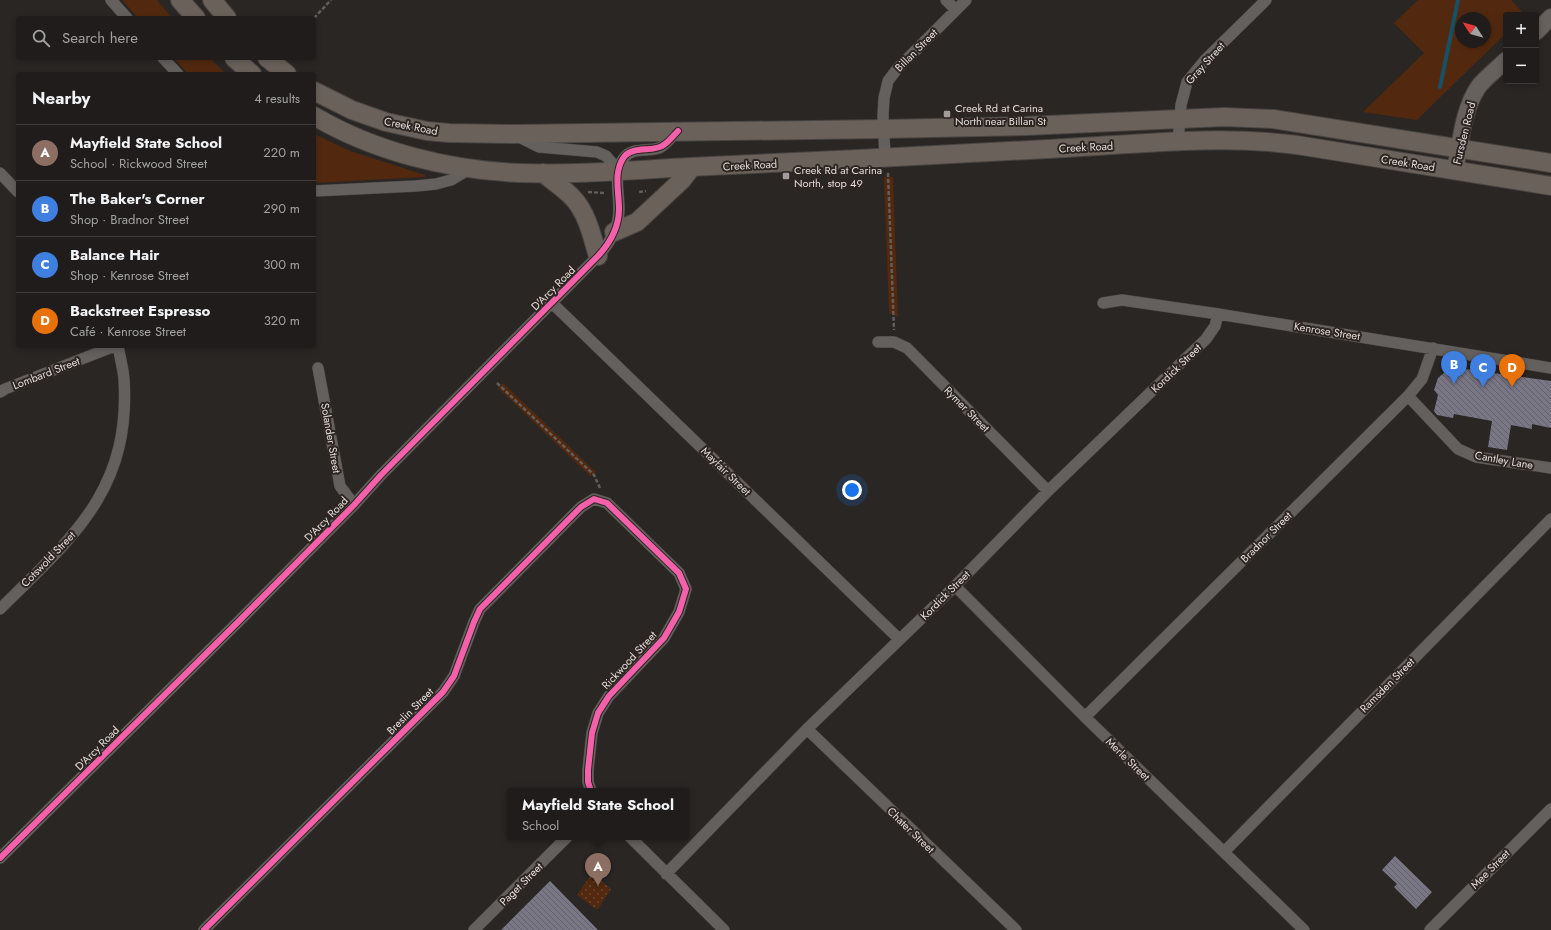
<!DOCTYPE html>
<html lang="en">
<head>
<meta charset="utf-8">
<style>
	:root { --surface:#201c1b; --page:#2d2928; --text:#f1f3f6; --muted:#a2a1a3; --line:#3d3a3a; --accent:#ea580c }
	body { margin:0; font-family:Jost,sans-serif; background:var(--page); color:var(--text) }
	.controls { position:absolute; right:12px; top:12px; display:grid; overflow:hidden; border-radius:4px; box-shadow:0 2px 6px #0003 }
	.controls button { width:36px; height:36px; display:grid; place-items:center; padding:0; border:0; border-bottom:1px solid var(--line); background:var(--surface); color:var(--text); font:20px sans-serif }
	.compass { position:absolute; left:1455px; top:12px; width:36px; height:36px; border-radius:50%; background:var(--surface); box-shadow:0 2px 6px #0003; rotate:306deg }
	.you { position:absolute; left:852px; top:490px; width:14px; height:14px; margin:-10px; border:3px solid #fff; border-radius:50%; background:#1a73e8; box-shadow:0 0 0 6px #1a73e833 }
	.badge { display:grid; place-items:center; width:26px; height:26px; border-radius:50%; background:var(--accent); color:#fff; font-size:13px; font-weight:700 }
	.pin { position:absolute; translate:-50% -33px; filter:drop-shadow(0 1px 2px #0008) }
	.pin::after { content:''; position:absolute; top:21px; width:14px; height:12px; background:inherit; clip-path:polygon(0 0,100% 0,50% 100%) }
	.popup { position:absolute; left:507px; top:788px; width:182px; height:52px; box-sizing:border-box; display:grid; place-content:center; border-radius:4px; background:var(--surface); filter:drop-shadow(0 1px 3px #0005); font-size:13px; white-space:nowrap; color:var(--muted) }
	.popup b { font-size:15px; color:var(--text) }
	.popup::after { content:''; position:absolute; left:50%; top:100%; margin-left:-8px; border:8px solid transparent; border-top-color:var(--surface) }
	.list { margin:0; padding:0; list-style:none }
	h2 { display:flex; justify-content:space-between; align-items:center; height:52px; margin:0; padding:0 16px; font-size:17px }
	h2 small { font-size:13px; font-weight:400; color:var(--muted) }
	.list li { display:grid; grid-template-columns:26px 1fr auto; gap:12px; align-items:center; box-sizing:border-box; height:56px; padding:0 16px; border-top:1px solid var(--line) }
	.list b { display:block; font-size:15px; white-space:nowrap }
	.list p { margin:0; font-size:13px; white-space:nowrap; color:var(--muted) }
	.list em { font-size:13px; font-style:normal; color:var(--muted) }
	.icon { flex:none; width:22px; height:22px; fill:none; stroke:currentColor; stroke-width:2; stroke-linecap:round; stroke-linejoin:round }
	.map { position:relative; flex:none; width:1551px; height:930px; overflow:hidden }
	.search { position:absolute; background:var(--surface); box-shadow:0 2px 6px #0003; left:16px; top:16px; width:300px; height:44px; display:flex; align-items:center; gap:10px; box-sizing:border-box; padding:0 14px; border-radius:4px; color:var(--muted); font-size:15px }
	.panel { position:absolute; background:var(--surface); box-shadow:0 2px 6px #0003; left:16px; top:72px; width:300px; height:276px; border-radius:4px }
	.map>svg:first-child { display:block }
</style>
</head>
<body>
<div class="map">
<svg width="1551" height="930" viewBox="0 0 1551 930">
	<defs>
		<pattern id="park-dots" width="8" height="8" patternUnits="userSpaceOnUse"><rect width="8" height="8" fill="#52290f"/><path d="M2 2h.1M6 6h.1" fill="none" stroke="#6b4731" stroke-width="1.8" stroke-linecap="round"/></pattern>
		<pattern id="building-back-hatch" width="6" height="6" patternUnits="userSpaceOnUse"><rect width="6" height="6" fill="#797786"/><path d="M-1 5l2 2M0 0l6 6M5-1l2 2" fill="none" stroke="#63626a"/></pattern>
	</defs>
	<rect width="100%" height="100%" fill="#2a2624"/>
	<path fill="#52290f" fill-rule="evenodd" d="M122,0H157L172,18H138Z
		M1418,0H1511L1525,15H1506V33L1417,120L1363,112L1424,53L1394,23ZM1461,18H1485V42H1461Z
		M174,58H210L226,74H188Z
		M314,134L350,151L425,175V177L314,183Z
		M884,177H893L898,317L889,313Z
		M503,383L596,472L590,476L498,388Z"/>
	<path fill="url(#park-dots)" d="M591,875H594L611,889L598,909H596L577,895Z"/>
	<g fill="none" stroke-linecap="round" stroke-linejoin="round">
		<path stroke="#165167" stroke-width="4" d="M1440,87L1458,0"/>
	</g>
	<path fill="url(#building-back-hatch)" d="M1465,369L1551,381V428L1532,424V429L1511,425L1507,450L1488,447L1492,421L1454,414L1453,418L1437,415L1434,411L1438,395L1434,390L1438,378L1445,372L1452,370Z
		M1395,856L1432,892L1416,909L1394,887L1397,884L1382,870Z
		M550,881L598,930H501Z"/>
	<g fill="none" stroke-linecap="round" stroke-linejoin="round">
		<defs>
			<path id="street" d="M111,0L127,18
				M946,0L956,10
				M163,58L178,74
				M517,136L539,147L597,152L606,156L618,170
				M1178,142L1181,105L1187,82L1205,60L1266,0
				M885,157L883,116L884,98L888,81L897,69L966,0
				M0,173L18,192
				M314,191L416,186L436,184L451,180L471,168
				M552,303L899,639
				M1103,303L1122,300L1218,314L1551,368
				M878,342H894L907,348L1048,491
				M318,368L340,486L354,505
				M0,392L5,389L115,346
				M1408,396L1458,449L1476,457L1551,468
				M955,586L1085,717L1304,930
				M0,609C73,537 131,490 124,379C123,368 120,357 118,346
				M1085,717L1408,396L1422,379L1433,348
				M807,729L1016,930
				M630,837L724,930
				M1224,852L1551,519
				M0,858L240,620L354,505L381,475L598,256C610,243 619,227 619,209C619,192 613,172 624,158C632,146 651,153 661,147C667,143 672,136 677,132
				M666,874L807,729L955,586L1048,491L1206,339L1215,326L1218,314
				M204,930L443,692L454,676L474,622L480,609L581,507L594,499L607,503L679,573L686,589L679,612L664,638L609,696L598,713L592,733L588,770V782L591,791
				M474,930L567,837
				M1430,930L1551,809"/>
			<path id="secondary" d="M1536,32L1551,17
				M1455,171C1460,145 1463,108 1479,86C1486,77 1497,69 1506,60"/>
			<path id="primary" d="M180,0L196,18
				M212,0L227,18
				M234,58L252,74
				M267,58L287,74
				M314,91L352,110L386,122L427,131L449,133L515,134L883,129L1026,126L1224,117L1273,119L1551,163
				M314,116C375,152 449,170 519,173C576,175 633,170 689,167C809,162 928,155 1048,149C1131,145 1215,134 1297,145L1551,186
				M543,173C556,184 573,194 581,209C590,223 593,241 598,256
				M614,232L637,222L682,180L692,167"/>
		</defs>
		<use href="#street" stroke="#484442" stroke-width="12"/>
		<use href="#secondary" stroke="#484442" stroke-width="18"/>
		<use href="#primary" stroke="#484442" stroke-width="20"/>
		<path stroke="#615e5d" stroke-width="2.5" stroke-dasharray="4 2" stroke-linecap="butt" d="M314,18L331,0
			M888,173L894,330
			M588,192L604,193
			M639,192L646,191
			M497,383L594,475L600,488"/>
		<use href="#street" stroke="#63605e" stroke-width="11"/>
		<use href="#secondary" stroke="#66615c" stroke-width="16"/>
		<use href="#primary" stroke="#69615a" stroke-width="18"/>
		<defs>
			<path id="cycleway" d="M0,858L240,620L354,505L381,475L598,256C610,243 619,227 619,209C619,192 613,172 624,157C632,146 652,152 662,146C668,143 673,136 678,131
				M204,930L443,692L454,676L474,622L480,609L581,507L594,499L607,503L679,573L686,589L679,612L664,638L609,696L598,713L592,733L588,770V782L591,791"/>
		</defs>
		<use href="#cycleway" stroke="#2d2521" stroke-width="8"/>
		<use href="#cycleway" stroke="#f560ab" stroke-width="6"/>
	</g>
	<g fill="#a09c99" stroke="#2d2521" stroke-width="1.5">
		<rect x="943" y="110" width="8" height="8" rx="2"/>
		<rect x="782" y="172" width="8" height="8" rx="2"/>
	</g>
	<g text-anchor="middle" stroke-width="4" stroke-linejoin="round" paint-order="stroke">
		<g font-size="11" fill="#e0dbd8" stroke="#2d2521">
			<text transform="translate(916 50) rotate(-45)" y="4">Billan Street</text>
			<text transform="translate(1205 63) rotate(-48)" y="4">Gray Street</text>
			<text transform="translate(411 126) rotate(11)" y="4">Creek Road</text>
			<text transform="translate(1464 133) rotate(-76)" y="4">Fursden Road</text>
			<text transform="translate(1086 147) rotate(-3)" y="4">Creek Road</text>
			<text transform="translate(1408 163) rotate(9)" y="4">Creek Road</text>
			<text transform="translate(750 165) rotate(-3)" y="4">Creek Road</text>
			<text transform="translate(553 288) rotate(-45)" y="4">D'Arcy Road</text>
			<text transform="translate(1327 331) rotate(9)" y="4">Kenrose Street</text>
			<text transform="translate(1176 368) rotate(-44)" y="4">Kordick Street</text>
			<text transform="translate(46 373) rotate(-21)" y="4">Lombard Street</text>
			<text transform="translate(967 409) rotate(45)" y="4">Rymer Street</text>
			<text transform="translate(331 438) rotate(80)" y="4">Solander Street</text>
			<text transform="translate(1504 460) rotate(10)" y="4">Cantley Lane</text>
			<text transform="translate(726 471) rotate(44)" y="4">Mayfair Street</text>
			<text transform="translate(326 519) rotate(-46)" y="4">D'Arcy Road</text>
			<text transform="translate(1266 537) rotate(-45)" y="4">Bradnor Street</text>
			<text transform="translate(48 559) rotate(-46)" y="4">Cotswold Street</text>
			<text transform="translate(945 595) rotate(-45)" y="4">Kordick Street</text>
			<text transform="translate(629 660) rotate(-47)" y="4">Rickwood Street</text>
			<text transform="translate(1387 685) rotate(-45)" y="4">Ramsden Street</text>
			<text transform="translate(410 711) rotate(-45)" y="4">Breslin Street</text>
			<text transform="translate(97 748) rotate(-45)" y="4">D'Arcy Road</text>
			<text transform="translate(1128 759) rotate(44)" y="4">Merle Street</text>
			<text transform="translate(911 830) rotate(44)" y="4">Chater Street</text>
			<text transform="translate(1490 869) rotate(-45)" y="4">Mee Street</text>
			<text transform="translate(521 884) rotate(-45)" y="4">Paget Street</text>
		</g>
		<g font-size="11" fill="#e0dbd8" stroke="#2d2521" text-anchor="start">
			<text x="955" y="112">Creek Rd at Carina<tspan x="955" dy="13">North near Billan St</tspan></text>
			<text x="794" y="174">Creek Rd at Carina<tspan x="794" dy="13">North, stop 49</tspan></text>
		</g>
	</g>
</svg>
<div class="controls">
<button>+</button>
<button>−</button>
</div>
<svg class="compass" viewBox="-18 -18 36 36"><path d="M0-13l5 13h-10z" fill="#e53935"/><path d="M0 13l5-13h-10z" fill="#a2a1a3"/></svg>
<div class="you"></div>
<div class="pin badge" style="left:598px;top:886px;background:#8d6e63">A</div>
<div class="popup"><b>Mayfield State School</b>School</div>
<div class="pin badge" style="left:1454px;top:384px;background:#3f7fe0">B</div>
<div class="pin badge" style="left:1483px;top:387px;background:#3f7fe0">C</div>
<div class="pin badge" style="left:1512px;top:387px;background:#e8710a">D</div>
<div class="search"><svg class="icon" aria-label="search" viewBox="0 0 24 24"><circle cx="10" cy="10" r="6"/><path d="M15 15l6 6"/></svg>Search here</div>
<section class="panel">
<h2>Nearby<small>4 results</small></h2>
<ul class="list">
<li><span class="badge" style="background:#8d6e63">A</span><div><b>Mayfield State School</b><p>School · Rickwood Street</p></div><em>220 m</em></li>
<li><span class="badge" style="background:#3f7fe0">B</span><div><b>The Baker's Corner</b><p>Shop · Bradnor Street</p></div><em>290 m</em></li>
<li><span class="badge" style="background:#3f7fe0">C</span><div><b>Balance Hair</b><p>Shop · Kenrose Street</p></div><em>300 m</em></li>
<li><span class="badge" style="background:#e8710a">D</span><div><b>Backstreet Espresso</b><p>Café · Kenrose Street</p></div><em>320 m</em></li>
</ul>
</section>
</div>
</body>
</html>
